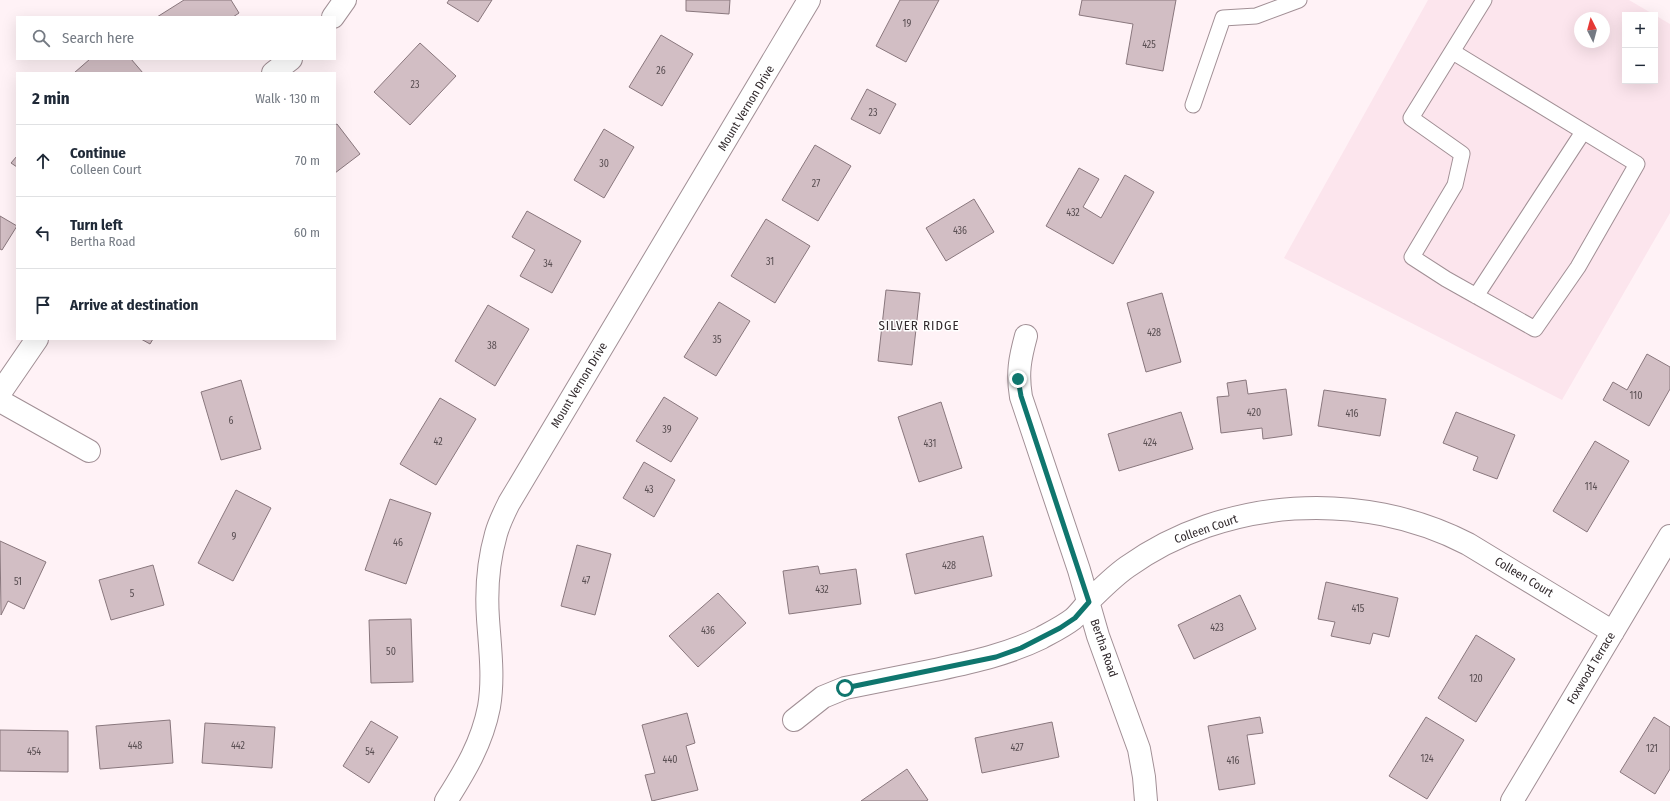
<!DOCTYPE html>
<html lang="en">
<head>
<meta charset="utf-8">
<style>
	:root { --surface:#fff; --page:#f2f2f3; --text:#1f2937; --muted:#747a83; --line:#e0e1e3 }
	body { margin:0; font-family:"Fira Sans Condensed",sans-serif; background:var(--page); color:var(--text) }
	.controls { position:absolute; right:12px; top:12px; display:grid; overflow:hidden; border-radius:0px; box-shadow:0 4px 16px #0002 }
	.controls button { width:36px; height:36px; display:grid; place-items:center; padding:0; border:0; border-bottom:1px solid var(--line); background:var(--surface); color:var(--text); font:20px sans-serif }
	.compass { position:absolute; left:1574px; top:12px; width:36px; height:36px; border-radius:50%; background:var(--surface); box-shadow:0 4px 16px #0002; rotate:354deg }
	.stop { position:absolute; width:12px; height:12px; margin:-9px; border:3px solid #0f766e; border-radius:50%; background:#fff }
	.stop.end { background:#0f766e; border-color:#fff; box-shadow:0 1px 4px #0008 }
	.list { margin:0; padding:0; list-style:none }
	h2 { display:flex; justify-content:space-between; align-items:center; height:52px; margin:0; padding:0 16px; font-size:17px }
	h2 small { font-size:13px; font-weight:400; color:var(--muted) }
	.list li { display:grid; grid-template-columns:26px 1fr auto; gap:12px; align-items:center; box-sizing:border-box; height:72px; padding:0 16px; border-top:1px solid var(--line) }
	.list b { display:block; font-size:15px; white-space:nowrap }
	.list p { margin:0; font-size:13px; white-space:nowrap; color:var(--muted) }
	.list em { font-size:13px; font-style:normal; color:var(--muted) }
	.icon { flex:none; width:22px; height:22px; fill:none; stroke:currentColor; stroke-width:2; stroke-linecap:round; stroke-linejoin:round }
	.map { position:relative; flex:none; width:1670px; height:801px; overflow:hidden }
	.search { position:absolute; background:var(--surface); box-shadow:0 4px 16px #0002; left:16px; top:16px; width:320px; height:44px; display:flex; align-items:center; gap:10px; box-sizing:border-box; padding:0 14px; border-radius:0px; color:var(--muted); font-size:15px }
	.panel { position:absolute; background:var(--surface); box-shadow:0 4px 16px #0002; left:16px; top:72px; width:320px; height:268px; border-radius:0px }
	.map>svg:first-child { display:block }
</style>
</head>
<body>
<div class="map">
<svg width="1670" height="801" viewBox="0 0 1670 801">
	<rect width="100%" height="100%" fill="#fff2f6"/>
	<path fill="#fce5ed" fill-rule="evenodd" d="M1428,0H1629L1670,24V213L1562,400L1284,258ZM1625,15H1655V81H1625ZM1580,18H1604V42H1580Z"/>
	<path fill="#d2bec4" stroke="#89777d" d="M184,0H231L239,13L233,17H157Z
		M449,0H492L478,22L447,3Z
		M686,0H730L729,14L686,11Z
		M900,0H939L906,62L876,46Z
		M1082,0H1176L1163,71L1126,64L1133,24L1079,15Z
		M661,35L693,54L662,106L629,87Z
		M420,43L456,76L410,125L374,92Z
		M90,59H131L143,73H74Z
		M867,89L896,104L880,134L851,119Z
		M337,124L360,154L335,173V125Z
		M604,129L634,147L604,198L574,180Z
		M815,145L851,166L818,221L782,200Z
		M17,156V167L11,163Z
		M1079,168L1099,179L1083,207L1101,218L1125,175L1154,192L1113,264L1046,226Z
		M974,199L994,232L946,261L926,228Z
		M527,211L581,241L552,293L520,276L535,250L512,237Z
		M0,216L17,226L2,250L0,249Z
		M766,219L810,246L775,303L731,276Z
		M886,290L920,293L912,365L878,361Z
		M1162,293L1181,362L1146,372L1127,303Z
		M719,302L750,321L716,376L684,357Z
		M488,305L529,329L495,386L455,361Z
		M141,339H153L150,344Z
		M1647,354L1670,367V389L1649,426L1603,400L1613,382L1627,390Z
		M241,380L261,449L221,460L201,392Z
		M1246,380L1248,394L1286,389L1292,435L1263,439L1262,428L1221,433L1217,397L1229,396L1227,383Z
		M1324,390L1386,399L1380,436L1318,426Z
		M664,397L698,418L671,462L636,441Z
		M440,398L476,419L436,485L400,464Z
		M941,402L962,468L919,482L898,417Z
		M1181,412L1193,449L1119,471L1108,434Z
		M1456,412L1515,435L1497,479L1473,470L1478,457L1443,443Z
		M1595,441L1629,461L1587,532L1553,511Z
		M644,462L675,480L654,517L623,498Z
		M236,490L271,508L233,581L198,563Z
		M390,499L431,513L406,584L365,570Z
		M983,536L992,576L915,594L906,554Z
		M0,541L46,562L24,609L8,601L1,615Z
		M577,545L611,554L595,615L561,606Z
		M153,565L164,605L111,620L99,580Z
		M818,566L820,574L856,569L861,604L789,614L783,571Z
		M1326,582L1398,598L1389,637L1373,633L1370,644L1331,636L1335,622L1318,619Z
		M718,593L746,623L698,667L669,636Z
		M1240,595L1256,629L1194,659L1178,625Z
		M411,619L413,682L371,683L369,620Z
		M1476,635L1515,659L1476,722L1438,698Z
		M687,713L695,743L686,746L698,790L652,801L645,775L655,773L642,725Z
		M1260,717L1263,733L1247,735L1255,784L1219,790L1208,726Z
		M1426,717L1464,740L1427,799L1389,776Z
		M1654,717L1670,727V769L1655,794L1620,772Z
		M170,720L173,763L100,769L96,726Z
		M371,721L398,737L369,783L343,766Z
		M1052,722L1059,757L982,773L975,738Z
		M205,723L275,727L272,768L202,763Z
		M0,730L68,731V772L0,771Z
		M907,769L928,800L926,801H861Z"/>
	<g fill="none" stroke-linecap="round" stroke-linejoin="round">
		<defs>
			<path id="lane" d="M1453,52L1637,164L1578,267L1535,329L1446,279L1412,257L1455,185L1462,154L1411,118L1484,0
				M1193,105L1223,18L1256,16L1299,0
				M1476,296L1583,132"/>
			<path id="street" d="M333,17L345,0
				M273,73L291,59
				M1026,336C1020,358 1017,373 1021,397L1079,570L1098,636L1139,749L1144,777L1146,801
				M0,393L37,339
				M0,401L89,451
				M794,720L823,697L845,688C875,682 905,676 935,670C972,662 1006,655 1041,638C1052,632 1064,626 1073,619C1079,614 1084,607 1089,601C1101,589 1113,577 1127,567C1225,497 1361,489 1468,544L1613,632
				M446,801C465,771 482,743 489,707C494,678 490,648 488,619C486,590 488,562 496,534C499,523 504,513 509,503L809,0
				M1512,801L1670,536"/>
		</defs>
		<use href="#lane" stroke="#a18f95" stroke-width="17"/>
		<use href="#street" stroke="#a18f95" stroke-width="24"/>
		<use href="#lane" stroke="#fff" stroke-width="15"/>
		<use href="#street" stroke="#fff" stroke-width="22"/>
	</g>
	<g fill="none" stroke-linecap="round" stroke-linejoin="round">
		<path stroke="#0f766e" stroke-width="5" d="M845,688L996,657L1021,648L1060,628L1075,618L1089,602L1021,396L1018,379"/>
	</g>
	<g text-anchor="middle" stroke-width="3" stroke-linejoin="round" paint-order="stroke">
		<g font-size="10" fill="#5a4f53">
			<text x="907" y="27">19</text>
			<text x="1149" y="48">425</text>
			<text x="661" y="74">26</text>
			<text x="415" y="88">23</text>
			<text x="873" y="116">23</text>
			<text x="604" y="167">30</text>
			<text x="816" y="187">27</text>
			<text x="1073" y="216">432</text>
			<text x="960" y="234">436</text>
			<text x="770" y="265">31</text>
			<text x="548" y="267">34</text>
			<text x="1154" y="336">428</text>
			<text x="717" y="343">35</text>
			<text x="492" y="349">38</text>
			<text x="1636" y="399">110</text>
			<text x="1254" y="416">420</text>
			<text x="1352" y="417">416</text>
			<text x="231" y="424">6</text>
			<text x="667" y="433">39</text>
			<text x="438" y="445">42</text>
			<text x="1150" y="446">424</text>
			<text x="930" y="447">431</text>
			<text x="1591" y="490">114</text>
			<text x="649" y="493">43</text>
			<text x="234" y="540">9</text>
			<text x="398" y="546">46</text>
			<text x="949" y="569">428</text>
			<text x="586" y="584">47</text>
			<text x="18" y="585">51</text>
			<text x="822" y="593">432</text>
			<text x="132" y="597">5</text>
			<text x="1358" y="612">415</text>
			<text x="1217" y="631">423</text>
			<text x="708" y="634">436</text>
			<text x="391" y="655">50</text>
			<text x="1476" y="682">120</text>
			<text x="135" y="749">448</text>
			<text x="238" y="749">442</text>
			<text x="1017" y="751">427</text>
			<text x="1652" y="752">121</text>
			<text x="34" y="755">454</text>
			<text x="370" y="755">54</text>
			<text x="1427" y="762">124</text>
			<text x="670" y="763">440</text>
			<text x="1233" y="764">416</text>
		</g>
		<g font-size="12" fill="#322a2d" stroke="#fff">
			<text transform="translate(746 108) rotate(-59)" y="4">Mount Vernon Drive</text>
			<text transform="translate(579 385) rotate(-59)" y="4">Mount Vernon Drive</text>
			<text transform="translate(1206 529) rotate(-19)" y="4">Colleen Court</text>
			<text transform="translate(1524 577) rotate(31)" y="4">Colleen Court</text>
			<text transform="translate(1104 648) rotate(71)" y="4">Bertha Road</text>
			<text transform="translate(1591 668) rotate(-59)" y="4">Foxwood Terrace</text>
		</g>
		<g font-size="13" letter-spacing="1" fill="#322a2d" stroke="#fff">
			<text x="919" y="330">SILVER RIDGE</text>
		</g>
	</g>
</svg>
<div class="controls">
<button>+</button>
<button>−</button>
</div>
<svg class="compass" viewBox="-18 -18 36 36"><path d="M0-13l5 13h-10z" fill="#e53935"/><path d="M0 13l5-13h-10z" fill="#747a83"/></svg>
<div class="stop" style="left:845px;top:688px"></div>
<div class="stop end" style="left:1018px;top:379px"></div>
<div class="search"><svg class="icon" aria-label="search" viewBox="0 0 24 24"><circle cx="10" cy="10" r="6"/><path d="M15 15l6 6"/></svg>Search here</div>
<section class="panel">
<h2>2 min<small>Walk · 130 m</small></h2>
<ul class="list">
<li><svg class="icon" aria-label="ahead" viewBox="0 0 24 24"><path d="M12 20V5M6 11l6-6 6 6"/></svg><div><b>Continue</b><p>Colleen Court</p></div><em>70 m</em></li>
<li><svg class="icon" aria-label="left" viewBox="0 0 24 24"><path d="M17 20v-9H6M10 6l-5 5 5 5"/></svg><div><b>Turn left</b><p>Bertha Road</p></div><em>60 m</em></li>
<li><svg class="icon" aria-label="arrive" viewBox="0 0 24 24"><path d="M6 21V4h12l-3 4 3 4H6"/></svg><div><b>Arrive at destination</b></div></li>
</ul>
</section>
</div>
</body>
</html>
